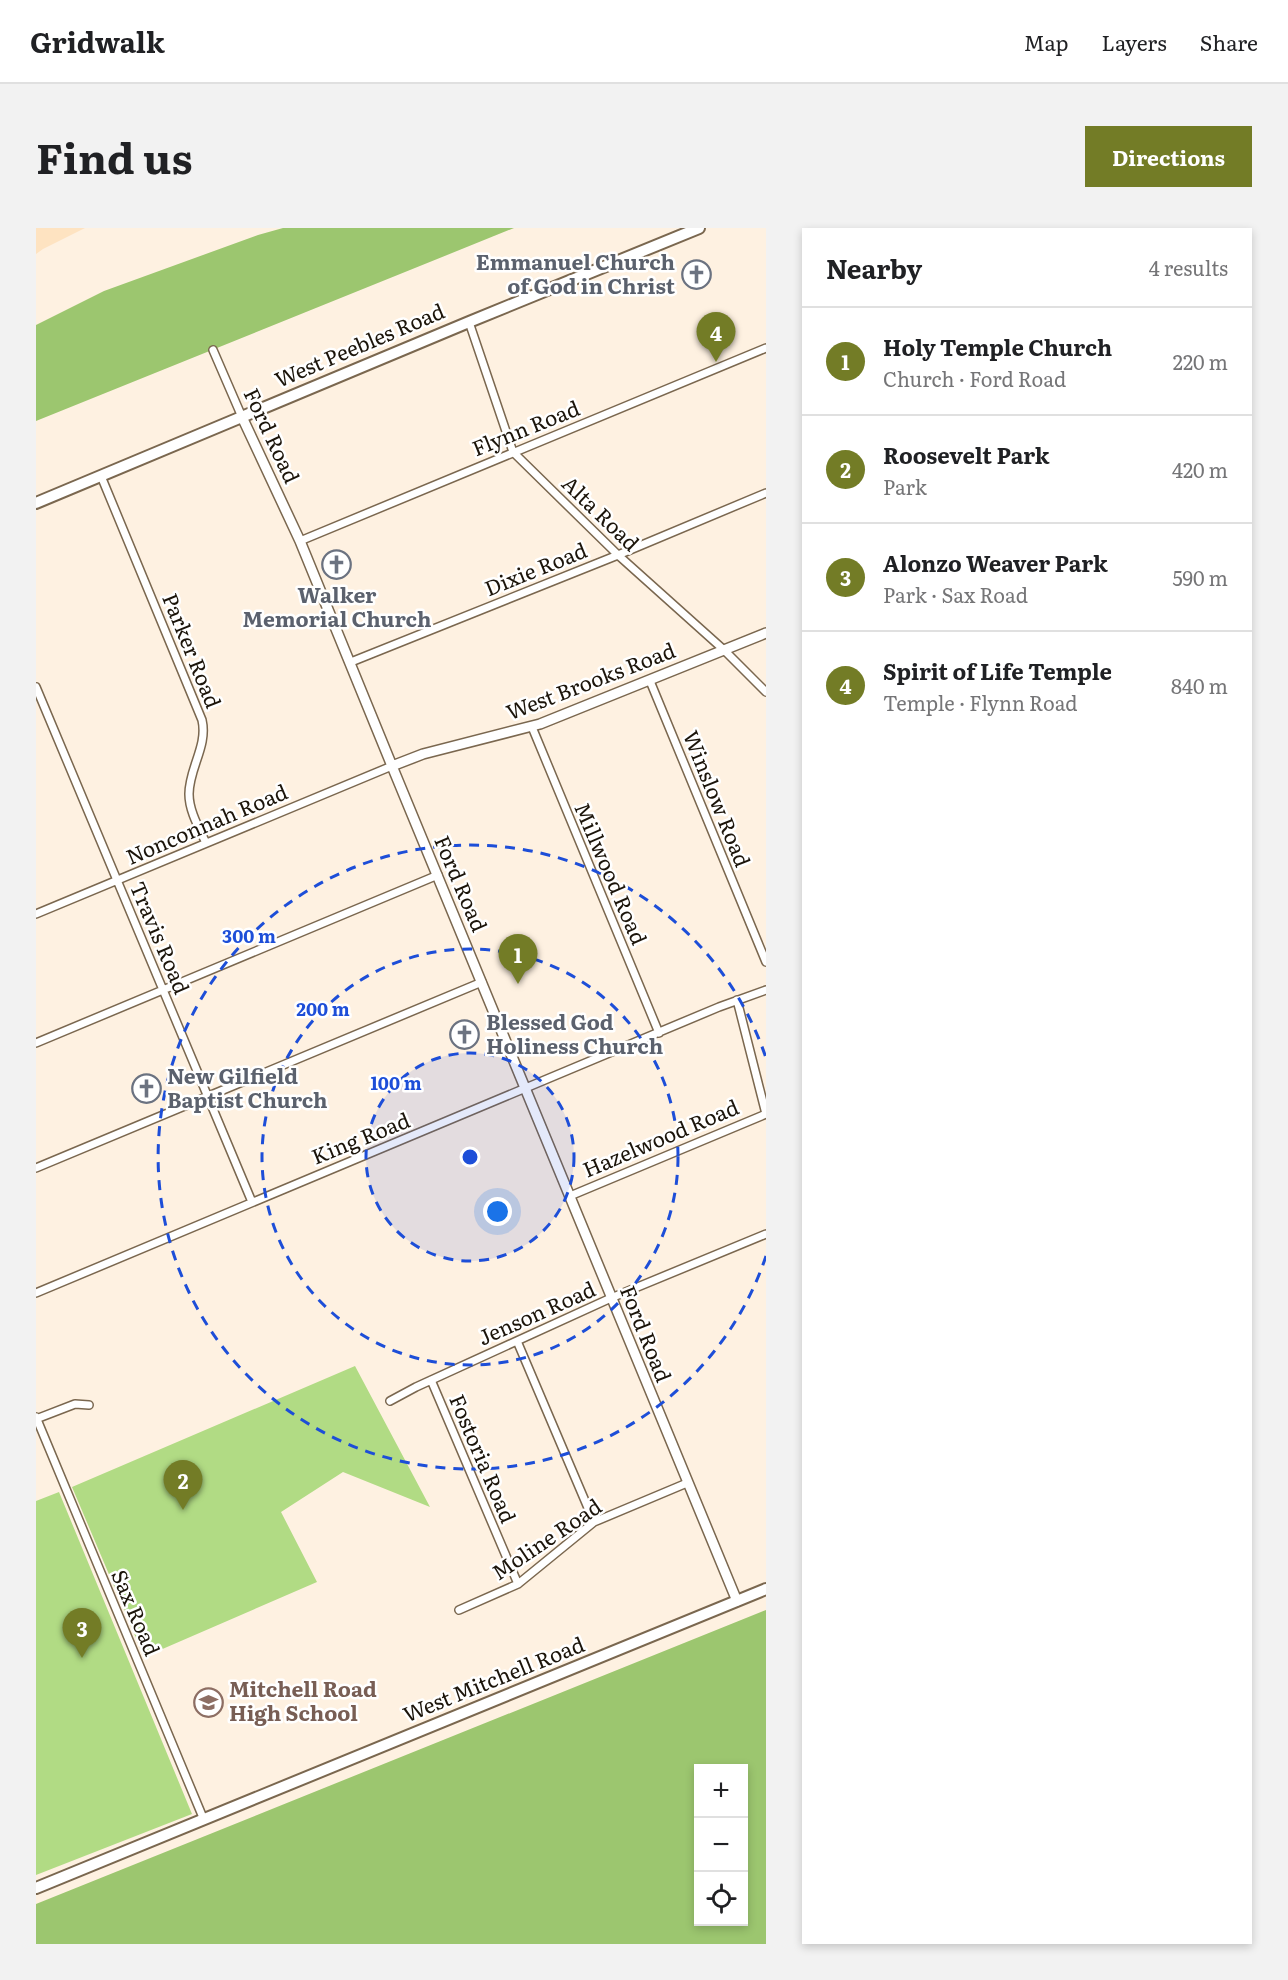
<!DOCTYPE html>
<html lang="en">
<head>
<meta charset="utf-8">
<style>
	:root { --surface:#fff; --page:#f2f2f2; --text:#202124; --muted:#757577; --line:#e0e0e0; --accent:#737c26 }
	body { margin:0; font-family:Literata,serif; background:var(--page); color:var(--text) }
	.controls { position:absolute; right:18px; bottom:18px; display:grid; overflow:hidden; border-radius:0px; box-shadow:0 3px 9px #0003 }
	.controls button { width:54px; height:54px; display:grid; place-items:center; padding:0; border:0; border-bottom:2px solid var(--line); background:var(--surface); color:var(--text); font:30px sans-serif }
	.you { position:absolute; left:462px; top:984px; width:21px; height:21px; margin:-15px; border:4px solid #fff; border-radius:50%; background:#1a73e8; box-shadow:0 0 0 9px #1a73e833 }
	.badge { display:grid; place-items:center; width:39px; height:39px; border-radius:50%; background:var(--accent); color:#fff; font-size:20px; font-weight:700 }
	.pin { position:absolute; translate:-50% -50px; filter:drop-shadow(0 2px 3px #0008) }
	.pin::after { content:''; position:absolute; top:32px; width:21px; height:18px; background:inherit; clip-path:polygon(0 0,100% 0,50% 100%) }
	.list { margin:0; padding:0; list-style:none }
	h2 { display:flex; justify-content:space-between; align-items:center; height:78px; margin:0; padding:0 24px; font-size:26px }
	h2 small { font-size:20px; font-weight:400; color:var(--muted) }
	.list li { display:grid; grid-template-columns:39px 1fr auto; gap:18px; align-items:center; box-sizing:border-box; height:108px; padding:0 24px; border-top:2px solid var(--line) }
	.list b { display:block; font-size:22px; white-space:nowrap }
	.list p { margin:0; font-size:20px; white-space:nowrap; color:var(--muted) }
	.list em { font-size:20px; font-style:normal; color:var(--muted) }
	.icon { flex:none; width:33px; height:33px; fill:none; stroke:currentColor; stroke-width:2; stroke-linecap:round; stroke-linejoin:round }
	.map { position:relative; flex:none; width:730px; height:1716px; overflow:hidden; border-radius:0px }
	header { display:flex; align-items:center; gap:36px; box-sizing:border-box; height:84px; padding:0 30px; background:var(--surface); border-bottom:2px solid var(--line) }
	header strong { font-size:28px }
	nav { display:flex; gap:33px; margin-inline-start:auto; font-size:21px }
	.intro { display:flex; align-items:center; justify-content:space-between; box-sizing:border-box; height:144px; padding:0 36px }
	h1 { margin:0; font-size:42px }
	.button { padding:15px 27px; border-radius:0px; background:var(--accent); color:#fff; font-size:21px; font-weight:700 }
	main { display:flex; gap:36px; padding:0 36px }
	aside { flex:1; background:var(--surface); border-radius:0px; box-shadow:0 3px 9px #0003 }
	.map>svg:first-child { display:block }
</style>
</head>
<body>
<header>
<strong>Gridwalk</strong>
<nav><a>Map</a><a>Layers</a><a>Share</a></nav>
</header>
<div class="intro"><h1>Find us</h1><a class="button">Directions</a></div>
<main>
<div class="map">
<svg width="730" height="1716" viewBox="0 0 730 1716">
	<rect width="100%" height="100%" fill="#fef1e1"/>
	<path fill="#fee3c1" d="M0,0H49L7,21L0,26Z"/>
	<path fill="#b1db84" d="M319,1138L394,1279L307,1244L245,1284L281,1354L108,1429L36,1259Z
		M23,1264L156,1586L0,1647V1273Z"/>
	<path fill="#9cc66f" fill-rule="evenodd" d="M247,0H478L0,193V97L68,63L222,7Z
		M730,1382V1716H0V1676ZM708,1540V1694H662V1540Z"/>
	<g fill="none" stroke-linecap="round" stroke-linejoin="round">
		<defs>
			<path id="minor" d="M433,94L477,224L582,327L688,422L730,464
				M177,122L206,189
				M65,248L166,492C172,518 153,540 153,566C153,583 163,600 170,615
				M264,313L730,120
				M315,434L582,327L730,265
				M614,453L730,734
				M0,459L216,974
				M496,499L623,805
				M0,686L356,538
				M701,772L730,886
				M0,815L402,647
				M0,940L446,754
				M534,968L730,886
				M0,1065L683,779L730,762
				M481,1113L558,1294
				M395,1152L482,1356
				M354,1173L380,1159L575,1070L730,1006
				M0,1189L168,1592
				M0,1191L39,1176L53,1177
				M423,1382L482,1356L558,1294L651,1255"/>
			<path id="tertiary" d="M206,189L264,313L356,538L701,1373
				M356,538L387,526L504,496L730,405"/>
			<path id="secondary" d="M0,275L433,94L663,0
				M0,1660L730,1361"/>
		</defs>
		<use href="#minor" stroke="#7a674f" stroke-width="10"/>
		<use href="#tertiary" stroke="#7a674f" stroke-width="12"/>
		<use href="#secondary" stroke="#7a674f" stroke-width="14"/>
		<use href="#minor" stroke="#fff" stroke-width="7"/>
		<use href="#tertiary" stroke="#fff" stroke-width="9"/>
		<use href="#secondary" stroke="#fff" stroke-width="10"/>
	</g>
	<circle cx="434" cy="929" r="104" fill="#1d4ed8" fill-opacity=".12"/>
	<g fill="none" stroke="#1d4ed8" stroke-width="3" stroke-dasharray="10 8">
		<circle cx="434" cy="929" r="104"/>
		<circle cx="434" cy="929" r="208"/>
		<path d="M730 1028A312 312 0 1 1 730 830"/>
	</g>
	<defs>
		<symbol id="church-ring" viewBox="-11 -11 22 22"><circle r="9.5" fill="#fff" stroke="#6b7280" stroke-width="1.5"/><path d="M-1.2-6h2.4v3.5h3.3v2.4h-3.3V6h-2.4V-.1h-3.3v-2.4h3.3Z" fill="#6b7280"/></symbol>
		<symbol id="school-ring" viewBox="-11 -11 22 22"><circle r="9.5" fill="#fff" stroke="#8d6e63" stroke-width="1.5"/><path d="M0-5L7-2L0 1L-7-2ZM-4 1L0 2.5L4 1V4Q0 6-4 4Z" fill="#8d6e63"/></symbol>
	</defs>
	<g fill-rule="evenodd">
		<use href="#church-ring" x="644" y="30" width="33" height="33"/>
		<use href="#church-ring" x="284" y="320" width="33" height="33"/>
		<use href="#church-ring" x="412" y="790" width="33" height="33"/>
		<use href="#church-ring" x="94" y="844" width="33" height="33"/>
		<use href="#school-ring" x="156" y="1458" width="33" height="33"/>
	</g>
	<g text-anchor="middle" stroke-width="5" stroke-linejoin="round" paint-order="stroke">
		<g font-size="21" font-weight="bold" fill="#5b616d" stroke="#fff" text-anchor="start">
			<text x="639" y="42" text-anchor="end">Emmanuel Church<tspan x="639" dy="24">of God in Christ</tspan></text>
			<text x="301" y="375" text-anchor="middle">Walker<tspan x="301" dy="24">Memorial Church</tspan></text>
			<text x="450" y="802">Blessed God<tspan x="450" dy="24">Holiness Church</tspan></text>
			<text x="131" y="856">New Gilfield<tspan x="131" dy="24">Baptist Church</tspan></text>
		</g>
		<g font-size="21" fill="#1b140a" stroke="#fff">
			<text transform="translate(324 118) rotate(-23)" y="7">West Peebles Road</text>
			<text transform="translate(490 201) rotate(-22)" y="7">Flynn Road</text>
			<text transform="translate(235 208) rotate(65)" y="7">Ford Road</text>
			<text transform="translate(564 286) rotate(44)" y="7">Alta Road</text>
			<text transform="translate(500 342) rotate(-22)" y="7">Dixie Road</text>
			<text transform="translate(155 423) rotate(68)" y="7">Parker Road</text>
			<text transform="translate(555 454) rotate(-21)" y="7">West Brooks Road</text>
			<text transform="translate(680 571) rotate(68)" y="7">Winslow Road</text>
			<text transform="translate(171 597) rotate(-23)" y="7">Nonconnah Road</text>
			<text transform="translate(574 646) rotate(67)" y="7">Millwood Road</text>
			<text transform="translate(424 656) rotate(67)" y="7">Ford Road</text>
			<text transform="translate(123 710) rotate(67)" y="7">Travis Road</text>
			<text transform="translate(325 911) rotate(-22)" y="7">King Road</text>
			<text transform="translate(625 911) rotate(-23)" y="7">Hazelwood Road</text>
			<text transform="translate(501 1086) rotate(-24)" y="7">Jenson Road</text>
			<text transform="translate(609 1106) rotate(68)" y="7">Ford Road</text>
			<text transform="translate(446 1231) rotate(67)" y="7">Fostoria Road</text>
			<text transform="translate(511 1312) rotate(-34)" y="7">Moline Road</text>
			<text transform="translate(99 1385) rotate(67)" y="7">Sax Road</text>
			<text transform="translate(458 1452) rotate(-22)" y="7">West Mitchell Road</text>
		</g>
		<g font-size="21" font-weight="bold" fill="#785e54" stroke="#fff" text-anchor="start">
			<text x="193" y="1469">Mitchell Road<tspan x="193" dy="24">High School</tspan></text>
		</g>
	</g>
	<circle cx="434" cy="929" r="9" fill="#1d4ed8" stroke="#fff" stroke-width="3"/>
	<g font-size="18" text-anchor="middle" font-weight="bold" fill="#1d4ed8" stroke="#fff" stroke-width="5" stroke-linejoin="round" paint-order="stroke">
		<text x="213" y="715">300 m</text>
		<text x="287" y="788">200 m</text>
		<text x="360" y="862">100 m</text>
	</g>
</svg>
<div class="controls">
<button>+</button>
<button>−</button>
<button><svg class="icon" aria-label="locate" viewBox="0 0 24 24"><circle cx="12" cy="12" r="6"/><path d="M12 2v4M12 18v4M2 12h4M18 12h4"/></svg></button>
</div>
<div class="you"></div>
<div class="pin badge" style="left:482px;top:756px">1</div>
<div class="pin badge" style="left:147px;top:1282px">2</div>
<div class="pin badge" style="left:46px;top:1430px">3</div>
<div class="pin badge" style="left:680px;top:134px">4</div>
</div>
<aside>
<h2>Nearby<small>4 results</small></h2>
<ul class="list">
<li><span class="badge">1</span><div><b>Holy Temple Church</b><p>Church · Ford Road</p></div><em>220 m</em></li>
<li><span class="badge">2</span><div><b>Roosevelt Park</b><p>Park</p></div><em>420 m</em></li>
<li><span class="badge">3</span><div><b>Alonzo Weaver Park</b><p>Park · Sax Road</p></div><em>590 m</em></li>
<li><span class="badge">4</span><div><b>Spirit of Life Temple</b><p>Temple · Flynn Road</p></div><em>840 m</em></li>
</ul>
</aside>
</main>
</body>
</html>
